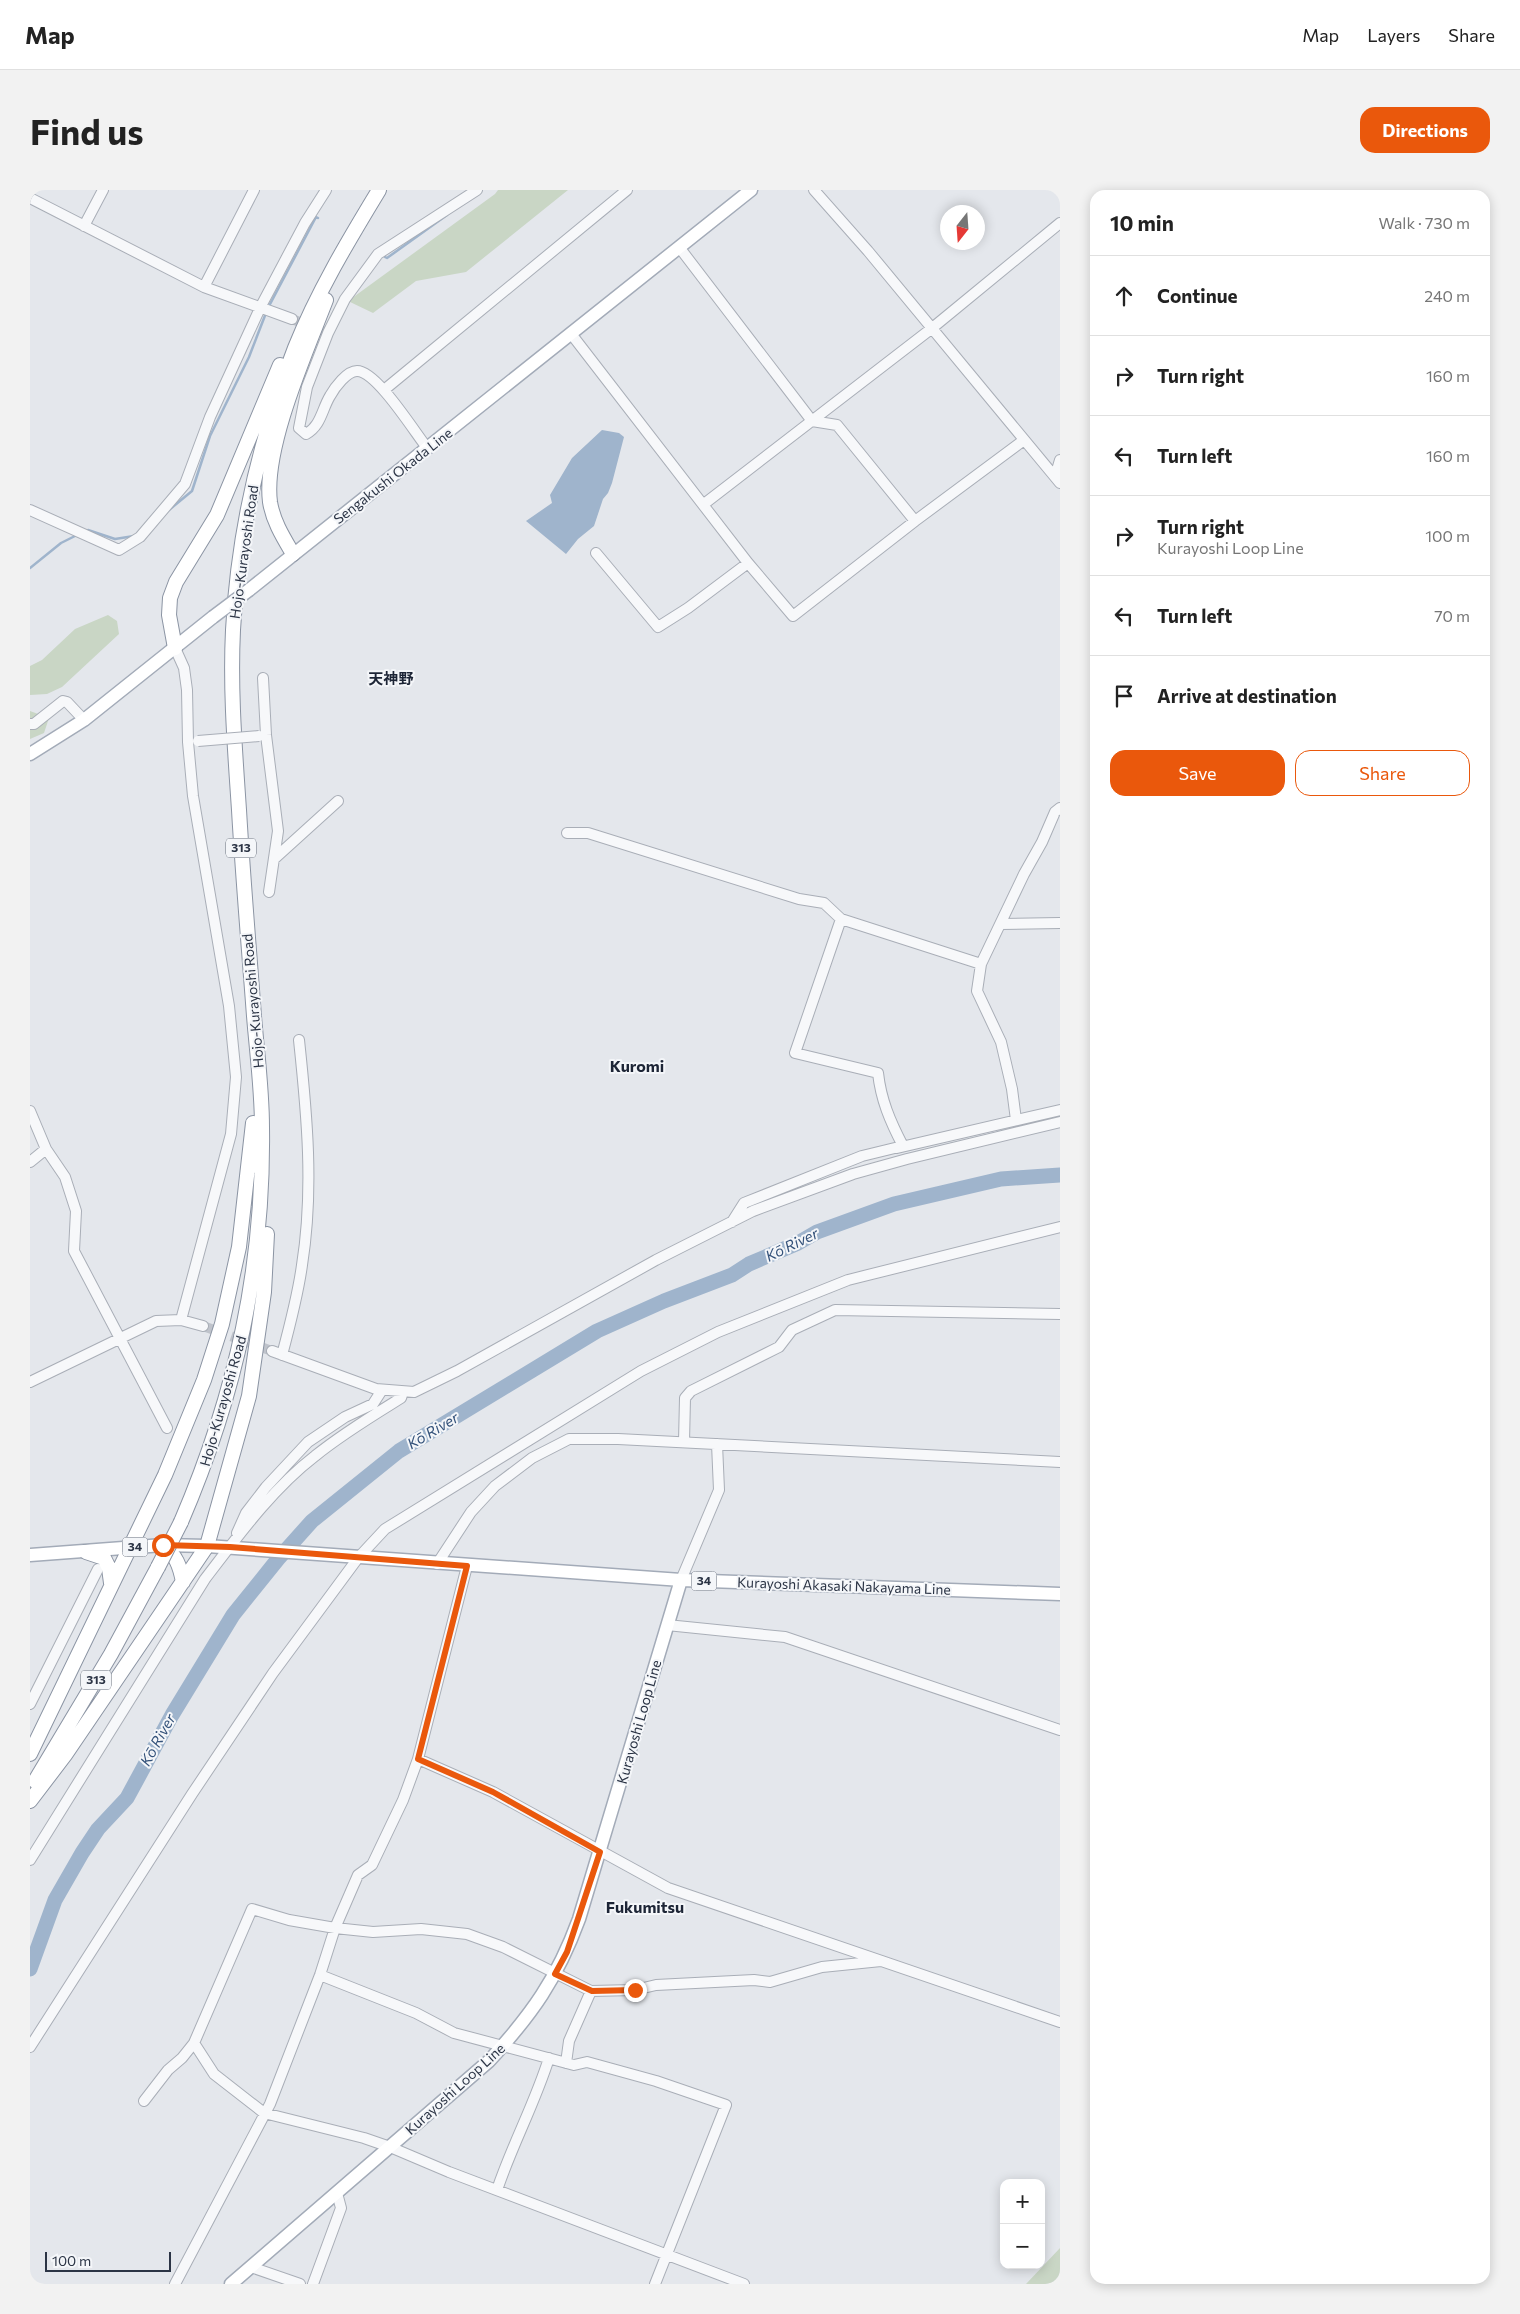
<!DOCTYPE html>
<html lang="en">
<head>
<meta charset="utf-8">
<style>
	:root { --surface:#fff; --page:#f2f2f2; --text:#222; --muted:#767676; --line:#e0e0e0; --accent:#ea580c }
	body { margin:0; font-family:Commissioner,"Noto Sans JP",sans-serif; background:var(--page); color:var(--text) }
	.controls { position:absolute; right:15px; bottom:15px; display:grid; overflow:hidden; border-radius:10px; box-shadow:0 2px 12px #0003 }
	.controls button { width:45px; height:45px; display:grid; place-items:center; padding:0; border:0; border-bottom:1px solid var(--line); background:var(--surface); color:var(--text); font:25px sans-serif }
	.compass { position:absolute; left:910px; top:15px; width:45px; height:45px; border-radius:50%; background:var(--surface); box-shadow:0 2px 12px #0003; rotate:197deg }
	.scale { position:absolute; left:15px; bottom:12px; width:126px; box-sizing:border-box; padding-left:5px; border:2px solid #2b3445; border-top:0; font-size:14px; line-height:18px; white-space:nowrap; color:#2b3445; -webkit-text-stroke:4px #f4f6f9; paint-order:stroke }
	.stop { position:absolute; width:15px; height:15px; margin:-11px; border:4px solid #ea580c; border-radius:50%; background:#fff }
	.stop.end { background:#ea580c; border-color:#fff; box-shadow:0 1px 5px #0008 }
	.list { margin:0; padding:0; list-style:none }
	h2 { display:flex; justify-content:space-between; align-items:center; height:65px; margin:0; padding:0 20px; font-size:21px }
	h2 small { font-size:16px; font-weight:400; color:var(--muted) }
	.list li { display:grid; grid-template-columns:32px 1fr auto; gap:15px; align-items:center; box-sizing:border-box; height:80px; padding:0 20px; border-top:1px solid var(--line) }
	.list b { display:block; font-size:19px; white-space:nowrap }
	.list p { margin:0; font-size:16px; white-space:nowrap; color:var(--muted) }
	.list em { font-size:16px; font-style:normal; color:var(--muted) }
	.actions { display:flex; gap:10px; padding:15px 20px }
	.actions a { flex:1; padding:11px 0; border:1px solid var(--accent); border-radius:15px; text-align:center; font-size:18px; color:var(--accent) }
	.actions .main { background:var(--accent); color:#fff }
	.icon { flex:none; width:28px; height:28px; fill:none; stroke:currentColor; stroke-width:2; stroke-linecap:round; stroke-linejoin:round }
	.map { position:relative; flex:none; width:1030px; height:2094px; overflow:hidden; border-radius:15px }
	header { display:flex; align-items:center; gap:30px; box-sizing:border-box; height:70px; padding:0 25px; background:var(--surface); border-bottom:1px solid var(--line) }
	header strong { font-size:24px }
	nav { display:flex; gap:28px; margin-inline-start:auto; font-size:18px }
	.intro { display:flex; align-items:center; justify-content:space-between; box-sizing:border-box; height:120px; padding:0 30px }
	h1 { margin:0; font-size:35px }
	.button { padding:12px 22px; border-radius:15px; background:var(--accent); color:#fff; font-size:18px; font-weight:700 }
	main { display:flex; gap:30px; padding:0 30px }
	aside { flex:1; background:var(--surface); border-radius:15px; box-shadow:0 2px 12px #0003 }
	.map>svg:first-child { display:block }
</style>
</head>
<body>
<header>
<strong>Map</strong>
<nav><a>Map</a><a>Layers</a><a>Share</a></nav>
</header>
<div class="intro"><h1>Find us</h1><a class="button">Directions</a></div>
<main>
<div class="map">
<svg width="1030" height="2094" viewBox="0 0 1030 2094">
	<rect width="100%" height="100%" fill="#e4e7ec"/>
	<path fill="#c9d6c5" d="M468,0H538L436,82L386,91L343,123L318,111L465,4Z
		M78,425L87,431L89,444L32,497L17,504L0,505V476L12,470L45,439Z
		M0,521L19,528L14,543L0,549Z
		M1030,2058V2094H996Z"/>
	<path fill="#9fb4cc" d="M572,240L589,243L594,247L582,293L578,303L573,309L564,336L548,349L536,364L496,331L522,313L520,305L542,268Z"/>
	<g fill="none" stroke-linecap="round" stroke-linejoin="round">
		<path stroke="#9fb4cc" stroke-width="2.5" d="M355,67L357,68L417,25
			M238,118L286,27L288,28
			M139,320L162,301L180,246L219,167L236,123
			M54,342L58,340L85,349L104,346
			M0,378L31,353L47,345"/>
		<path stroke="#9fb4cc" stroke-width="15" d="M0,1779L25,1710L52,1663L68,1639L97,1608L142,1525L203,1425L248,1369L282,1331L369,1261L567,1141L634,1111L702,1085L719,1074L768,1053L787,1042L864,1014L971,989L1030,985"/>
		<path stroke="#bfc3cb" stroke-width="10" stroke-dasharray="10 5" stroke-linecap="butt" d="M262,129L293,141
			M173,1136L242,1161"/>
		<defs>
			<path id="minor" d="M784,0L838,61L1030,293
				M0,8L174,97L262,129
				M54,36L73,0
				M649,57L782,231L807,235L885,331
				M174,97L224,0
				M542,145L718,373L763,426L885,331L994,250
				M354,200L597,0
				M398,259C385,243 347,181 327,181C317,181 305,197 300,206C292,219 291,236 276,244L269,238L277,197L298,143L315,109L348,64L447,0
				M1025,287L1030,270
				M674,314L901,139L1030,33
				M0,320L89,360L110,347L155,294L180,227L231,116L275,33L296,0
				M566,363L628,437L658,418L718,373
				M145,458L154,478L157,500L158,552L163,606L199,816L206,887L201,944L151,1130
				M233,488L236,545L248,641L239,702
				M0,534H4L33,511L37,512L54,530
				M537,643H558L769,709L794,713L811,729L951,774
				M244,669L308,611
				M971,734L1030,733
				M0,921L16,959L35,987L46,1021L44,1061L137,1238
				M986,930L982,899L971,852L947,801L951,774L994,684L1012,652L1025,622L1030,618
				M867,958L1030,920
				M0,972L16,959
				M702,1032L714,1013L832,966L873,956C860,931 851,910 848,883L765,863L811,729
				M242,1161L346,1199L384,1202L427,1181L626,1070L723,1021L823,984L877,969L1030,932
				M252,1165C260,1135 268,1105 272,1075C284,1000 277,925 269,850
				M0,1192L126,1131L151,1130L173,1136
				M654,1252L655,1208L661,1201L749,1157L762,1140L805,1120L1030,1124
				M207,1343L216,1323L236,1297L278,1252L315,1227L343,1214L352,1200
				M407,1374L441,1322L465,1296L502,1268L539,1249H588L1030,1272
				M651,1390L689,1300L687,1254
				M637,1435L755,1447L1030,1540
				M0,1514L68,1379
				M388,1569L463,1602L638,1698L1030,1832
				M0,1670L175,1389C208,1346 242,1299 285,1266C312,1244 342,1226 371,1208L373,1202
				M290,1785L386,1823L424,1843L544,1875L557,1872L626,1891L696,1915L625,2094
				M164,1853L184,1884L234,1923L334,1948L360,1957L419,1982L714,2094
				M0,1857L162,1604L243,1483L328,1368L355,1339L611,1181L688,1142L818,1090L1030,1037
				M536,1873L539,1851L561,1801
				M114,1911L138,1880L152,1868L164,1853L222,1719L259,1730L305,1738L343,1742L391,1739L437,1744L473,1757L561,1801L605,1800L626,1795L724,1790L740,1792L792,1777L851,1771
				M467,2000C482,1955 505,1913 519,1868
				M221,2077L270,2094
				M145,2094L240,1914L290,1785L305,1738L328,1685L342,1675L373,1610L388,1569L437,1376
				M283,2094L311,2018L307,2003"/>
			<path id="major" d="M219,400L721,0
				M0,564L54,530L183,427
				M0,1365L133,1355L177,1356L651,1390L1030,1404
				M201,2094L459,1871C502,1824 527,1789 549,1729L651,1390"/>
			<path id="highway" d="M263,364C253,347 243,331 240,312C233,258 276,162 296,110
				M145,458L139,425L140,408L146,392L187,325L250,175
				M151,1332C206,1204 234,1077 232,937C232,900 227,863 224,826C219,758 213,689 209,620C205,560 200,500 203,440C208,344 230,248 265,158C287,103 318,51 349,0
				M133,1355C146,1365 150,1376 153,1392
				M56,1362L74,1368L79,1378L81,1393
				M0,1564L135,1285L174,1190L192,1134L209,1057L223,933
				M5,1591L81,1464L128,1377
				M0,1611L35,1565L177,1356L219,1206L234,1102L237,1044"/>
		</defs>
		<use href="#minor" stroke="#a9aeb7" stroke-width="12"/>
		<use href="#major" stroke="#a3abb8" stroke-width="15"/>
		<use href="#highway" stroke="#8b94a3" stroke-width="16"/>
		<use href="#minor" stroke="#f7f8fa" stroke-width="10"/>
		<use href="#major" stroke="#fff" stroke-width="12"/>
		<use href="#highway" stroke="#fff" stroke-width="14"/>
		<defs>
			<path id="minor-bridge" d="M168,551L229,546"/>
			<path id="major-bridge" d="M183,427L219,400"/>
			<path id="highway-bridge" d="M128,1377L151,1332"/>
		</defs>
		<use href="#minor-bridge" stroke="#a9aeb7" stroke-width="12" stroke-linecap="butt"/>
		<use href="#major-bridge" stroke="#a3abb8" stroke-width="15" stroke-linecap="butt"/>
		<use href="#highway-bridge" stroke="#8b94a3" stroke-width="16" stroke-linecap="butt"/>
		<use href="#minor-bridge" stroke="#f7f8fa" stroke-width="10"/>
		<use href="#major-bridge" stroke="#fff" stroke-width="12"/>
		<use href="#highway-bridge" stroke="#fff" stroke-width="14"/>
	</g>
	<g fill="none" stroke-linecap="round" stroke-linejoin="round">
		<path stroke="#ea580c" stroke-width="6" d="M133,1355L200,1357L437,1376L388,1569L463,1602L570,1662L537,1762L525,1784L562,1801L605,1800"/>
	</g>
	<g text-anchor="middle" stroke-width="4" stroke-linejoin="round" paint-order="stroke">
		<g fill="#f4f6f9" stroke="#676e7b" stroke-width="1">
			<rect x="196" y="648.5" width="30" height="19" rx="4"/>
			<rect x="92.5" y="1347.5" width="25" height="19" rx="4"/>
			<rect x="661.5" y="1381.5" width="25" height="19" rx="4"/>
			<rect x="51" y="1480.5" width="30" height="19" rx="4"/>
		</g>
		<g font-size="12" font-weight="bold" fill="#2b3445">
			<text x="211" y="662">313</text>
			<text x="105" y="1361">34</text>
			<text x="674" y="1395">34</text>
			<text x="66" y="1494">313</text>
		</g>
		<g font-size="14" fill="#2b3445" stroke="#f4f6f9">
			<text transform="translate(363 286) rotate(-38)" y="5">Sengakushi Okada Line</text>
			<text transform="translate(214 362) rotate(-82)" y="5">Hojo-Kurayoshi Road</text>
			<text transform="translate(223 811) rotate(-95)" y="5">Hojo-Kurayoshi Road</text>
			<text transform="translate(193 1211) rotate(-74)" y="5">Hojo-Kurayoshi Road</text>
			<text transform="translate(814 1396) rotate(2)" y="5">Kurayoshi Akasaki Nakayama Line</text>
			<text transform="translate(609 1532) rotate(-74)" y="5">Kurayoshi Loop Line</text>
			<text transform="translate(425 1899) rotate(-42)" y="5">Kurayoshi Loop Line</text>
		</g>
		<g font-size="15" font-weight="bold" fill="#1d2536" stroke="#f4f6f9">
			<text x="361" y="494">天神野</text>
		</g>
		<g font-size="15" font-style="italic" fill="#34527a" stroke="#f4f6f9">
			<text transform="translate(762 1055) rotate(-26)" y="5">Kō River</text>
			<text transform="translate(403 1241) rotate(-31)" y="5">Kō River</text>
			<text transform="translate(128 1550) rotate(-61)" y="5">Kō River</text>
		</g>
		<g font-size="16" font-weight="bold" fill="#1d2536" stroke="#f4f6f9">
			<text x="607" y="882">Kuromi</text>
			<text x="615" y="1723">Fukumitsu</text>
		</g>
	</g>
</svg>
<div class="controls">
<button>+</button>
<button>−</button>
</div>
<svg class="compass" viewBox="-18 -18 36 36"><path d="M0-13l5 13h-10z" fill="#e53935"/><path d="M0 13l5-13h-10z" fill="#767676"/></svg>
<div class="scale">100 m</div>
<div class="stop" style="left:133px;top:1355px"></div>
<div class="stop end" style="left:605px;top:1800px"></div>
</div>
<aside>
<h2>10 min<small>Walk · 730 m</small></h2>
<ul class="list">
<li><svg class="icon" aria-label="ahead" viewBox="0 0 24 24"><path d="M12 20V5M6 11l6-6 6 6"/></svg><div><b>Continue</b></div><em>240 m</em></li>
<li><svg class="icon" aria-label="right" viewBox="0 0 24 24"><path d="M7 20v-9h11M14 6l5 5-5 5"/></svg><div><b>Turn right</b></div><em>160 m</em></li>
<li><svg class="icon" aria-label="left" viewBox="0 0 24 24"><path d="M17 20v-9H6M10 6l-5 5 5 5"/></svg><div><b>Turn left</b></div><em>160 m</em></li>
<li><svg class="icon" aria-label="right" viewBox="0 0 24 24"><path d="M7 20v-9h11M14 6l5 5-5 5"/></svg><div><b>Turn right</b><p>Kurayoshi Loop Line</p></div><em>100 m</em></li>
<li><svg class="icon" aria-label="left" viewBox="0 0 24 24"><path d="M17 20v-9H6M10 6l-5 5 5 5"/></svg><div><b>Turn left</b></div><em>70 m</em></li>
<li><svg class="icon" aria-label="arrive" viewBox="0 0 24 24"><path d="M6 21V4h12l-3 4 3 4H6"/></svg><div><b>Arrive at destination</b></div></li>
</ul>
<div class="actions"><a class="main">Save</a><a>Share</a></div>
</aside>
</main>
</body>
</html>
